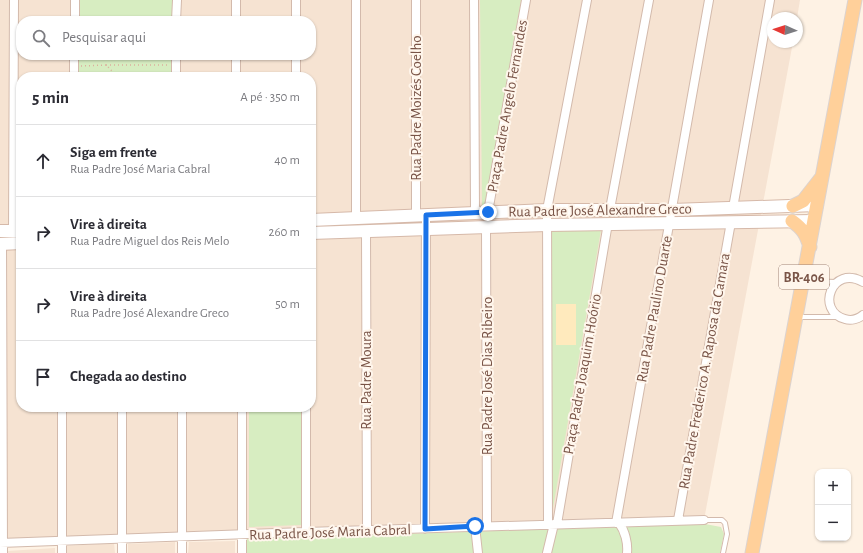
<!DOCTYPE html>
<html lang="pt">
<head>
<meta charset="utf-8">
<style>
	:root { --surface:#fff; --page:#f7f7f7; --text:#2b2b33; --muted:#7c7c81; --line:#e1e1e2 }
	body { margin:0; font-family:"Alegreya Sans",sans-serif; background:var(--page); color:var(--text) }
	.controls { position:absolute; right:12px; bottom:12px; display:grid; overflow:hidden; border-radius:8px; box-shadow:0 1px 3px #0004 }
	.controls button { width:36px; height:36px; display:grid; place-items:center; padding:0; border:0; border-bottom:1px solid var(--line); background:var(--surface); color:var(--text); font:20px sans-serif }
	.compass { position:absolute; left:767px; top:12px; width:36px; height:36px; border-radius:50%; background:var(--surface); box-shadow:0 1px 3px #0004; rotate:273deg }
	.stop { position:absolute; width:12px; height:12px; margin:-9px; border:3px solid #1a73e8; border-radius:50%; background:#fff }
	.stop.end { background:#1a73e8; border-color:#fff; box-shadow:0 1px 4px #0008 }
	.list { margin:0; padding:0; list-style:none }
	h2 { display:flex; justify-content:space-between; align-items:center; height:52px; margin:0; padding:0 16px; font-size:17px }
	h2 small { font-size:13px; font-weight:400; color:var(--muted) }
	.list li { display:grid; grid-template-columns:26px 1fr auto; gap:12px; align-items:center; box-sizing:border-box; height:72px; padding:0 16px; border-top:1px solid var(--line) }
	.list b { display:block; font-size:15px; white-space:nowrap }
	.list p { margin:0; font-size:13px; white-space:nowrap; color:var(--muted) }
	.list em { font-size:13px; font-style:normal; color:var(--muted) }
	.icon { flex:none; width:22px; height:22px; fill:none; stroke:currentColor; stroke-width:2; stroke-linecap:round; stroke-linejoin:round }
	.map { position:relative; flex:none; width:863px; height:553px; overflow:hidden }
	.search { position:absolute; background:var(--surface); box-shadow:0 1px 3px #0004; left:16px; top:16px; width:300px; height:44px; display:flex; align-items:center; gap:10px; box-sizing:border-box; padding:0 14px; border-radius:16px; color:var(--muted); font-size:15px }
	.panel { position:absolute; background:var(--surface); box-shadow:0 1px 3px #0004; left:16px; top:72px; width:300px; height:340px; border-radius:16px }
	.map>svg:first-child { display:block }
</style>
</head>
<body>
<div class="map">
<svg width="863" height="553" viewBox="0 0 863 553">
	<rect width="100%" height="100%" fill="#fef2e4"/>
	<path fill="#f6e3d2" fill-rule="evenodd" d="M0,0H800L797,18H773V42H793L704,520L0,543ZM21,21H311V55H21ZM21,77H311V407H21Z
		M235,541V553H188L189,542Z
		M175,542V553H128V544Z
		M114,543L115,553H67V546Z
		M55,548V553H7V551Z"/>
	<path fill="#d7edc1" d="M78,0H172V21H78Z
		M480,0H521L485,206H482Z
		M78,55H172V77H78Z
		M601,230L552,514V231Z
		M249,407H301V525L249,527Z
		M705,524L721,527L724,534L720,553H247V539Z"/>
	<path fill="#ffeabd" d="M556,304H576V345H556Z"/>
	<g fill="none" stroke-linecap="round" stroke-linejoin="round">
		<defs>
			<path id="lane" d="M805,281L837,282
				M798,317H837
				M704,520H722L725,523L727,534L723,553"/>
			<path id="street" d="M236,0V21
				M296,0V21
				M356,0V218
				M416,0V216
				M474,0L475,213
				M75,21V0
				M176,21L177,0
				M236,55V77
				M296,55V77
				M74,77V55
				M176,77V55
				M733,208L770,0
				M610,209L649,0
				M488,212L526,0
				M486,227L487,526
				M13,231L14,0
				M366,231L367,530
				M2,244L3,553
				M863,282C832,264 815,311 845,319C851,321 858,319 863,315
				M306,407V532
				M678,520L731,222
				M616,523L709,0
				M619,523C625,531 628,543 627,553
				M557,524L608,223
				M548,525L547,210L587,0
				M475,526L478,553
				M425,529L426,215
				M0,543L306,532L704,520
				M62,553V407
				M122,553V407
				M182,553V407
				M242,553V407
				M547,553L554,524"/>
			<path id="secondary" d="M311,220L547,210H672L817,205
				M0,231H21
				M311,233L547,225L814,221
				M0,244L21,243"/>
			<path id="primary" d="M793,206L803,201L821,178
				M792,221C803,229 806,234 810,247
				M752,553L855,0"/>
		</defs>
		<use href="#lane" stroke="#d3baac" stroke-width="6"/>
		<use href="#street" stroke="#d3baac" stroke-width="10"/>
		<use href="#secondary" stroke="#d6b9a9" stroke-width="14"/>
		<use href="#primary" stroke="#dcd3cf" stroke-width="15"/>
		<path stroke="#dbaf9d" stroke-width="1.5" stroke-dasharray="1 3" stroke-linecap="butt" d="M106,65H168
			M81,66L106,65L118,77"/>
		<use href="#lane" stroke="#fff" stroke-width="4"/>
		<use href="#street" stroke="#fff" stroke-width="8"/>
		<use href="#secondary" stroke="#fff" stroke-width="12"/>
		<use href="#primary" stroke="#ffd09a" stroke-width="13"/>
	</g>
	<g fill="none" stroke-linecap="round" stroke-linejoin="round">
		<path stroke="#1a73e8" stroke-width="5" d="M475,526L425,529L426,215L488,212"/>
	</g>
	<g text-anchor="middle" stroke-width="4" stroke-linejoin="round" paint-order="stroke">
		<rect fill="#fff6ec" stroke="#a18578" stroke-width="1" x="779" y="265" width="50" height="24" rx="3"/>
		<g font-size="14" font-weight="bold" fill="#795447">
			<text x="804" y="282">BR-406</text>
		</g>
		<g font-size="15" fill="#795447" stroke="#fff6ec">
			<text transform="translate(507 106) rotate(-80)" y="5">Praça Padre Angelo Fernandes</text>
			<text transform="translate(416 108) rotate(-90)" y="5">Rua Padre Moizés Coelho</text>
			<text transform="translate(600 210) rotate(-1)" y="5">Rua Padre José Alexandre Greco</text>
			<text transform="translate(654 309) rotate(-80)" y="5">Rua Padre Paulino Duarte</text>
			<text transform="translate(704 371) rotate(-80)" y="5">Rua Padre Frederico A. Raposa da Camara</text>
			<text transform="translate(582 374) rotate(-80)" y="5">Praça Padre Joaquim Hoório</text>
			<text transform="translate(487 376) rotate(-90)" y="5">Rua Padre José Dias Ribeiro</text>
			<text transform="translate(366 380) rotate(-90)" y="5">Rua Padre Moura</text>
			<text transform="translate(330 532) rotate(-2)" y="5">Rua Padre José Maria Cabral</text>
		</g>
	</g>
</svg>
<div class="controls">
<button>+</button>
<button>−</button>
</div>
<svg class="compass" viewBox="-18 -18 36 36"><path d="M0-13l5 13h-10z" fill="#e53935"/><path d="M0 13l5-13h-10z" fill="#7c7c81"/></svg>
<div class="stop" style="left:475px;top:526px"></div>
<div class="stop end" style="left:488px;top:212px"></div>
<div class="search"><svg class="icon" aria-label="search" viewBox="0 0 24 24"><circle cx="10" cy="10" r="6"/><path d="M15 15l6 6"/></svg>Pesquisar aqui</div>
<section class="panel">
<h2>5 min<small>A pé · 350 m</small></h2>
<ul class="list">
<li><svg class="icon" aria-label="ahead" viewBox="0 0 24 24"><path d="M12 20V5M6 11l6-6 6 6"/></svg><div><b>Siga em frente</b><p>Rua Padre José Maria Cabral</p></div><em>40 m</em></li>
<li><svg class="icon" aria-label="right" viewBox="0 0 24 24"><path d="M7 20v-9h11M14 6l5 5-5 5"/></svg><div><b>Vire à direita</b><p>Rua Padre Miguel dos Reis Melo</p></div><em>260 m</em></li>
<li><svg class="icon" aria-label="right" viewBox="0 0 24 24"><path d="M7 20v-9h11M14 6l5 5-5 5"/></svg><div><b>Vire à direita</b><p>Rua Padre José Alexandre Greco</p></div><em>50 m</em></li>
<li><svg class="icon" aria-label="arrive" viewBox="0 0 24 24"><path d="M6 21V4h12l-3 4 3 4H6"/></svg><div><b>Chegada ao destino</b></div></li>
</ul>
</section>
</div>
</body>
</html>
